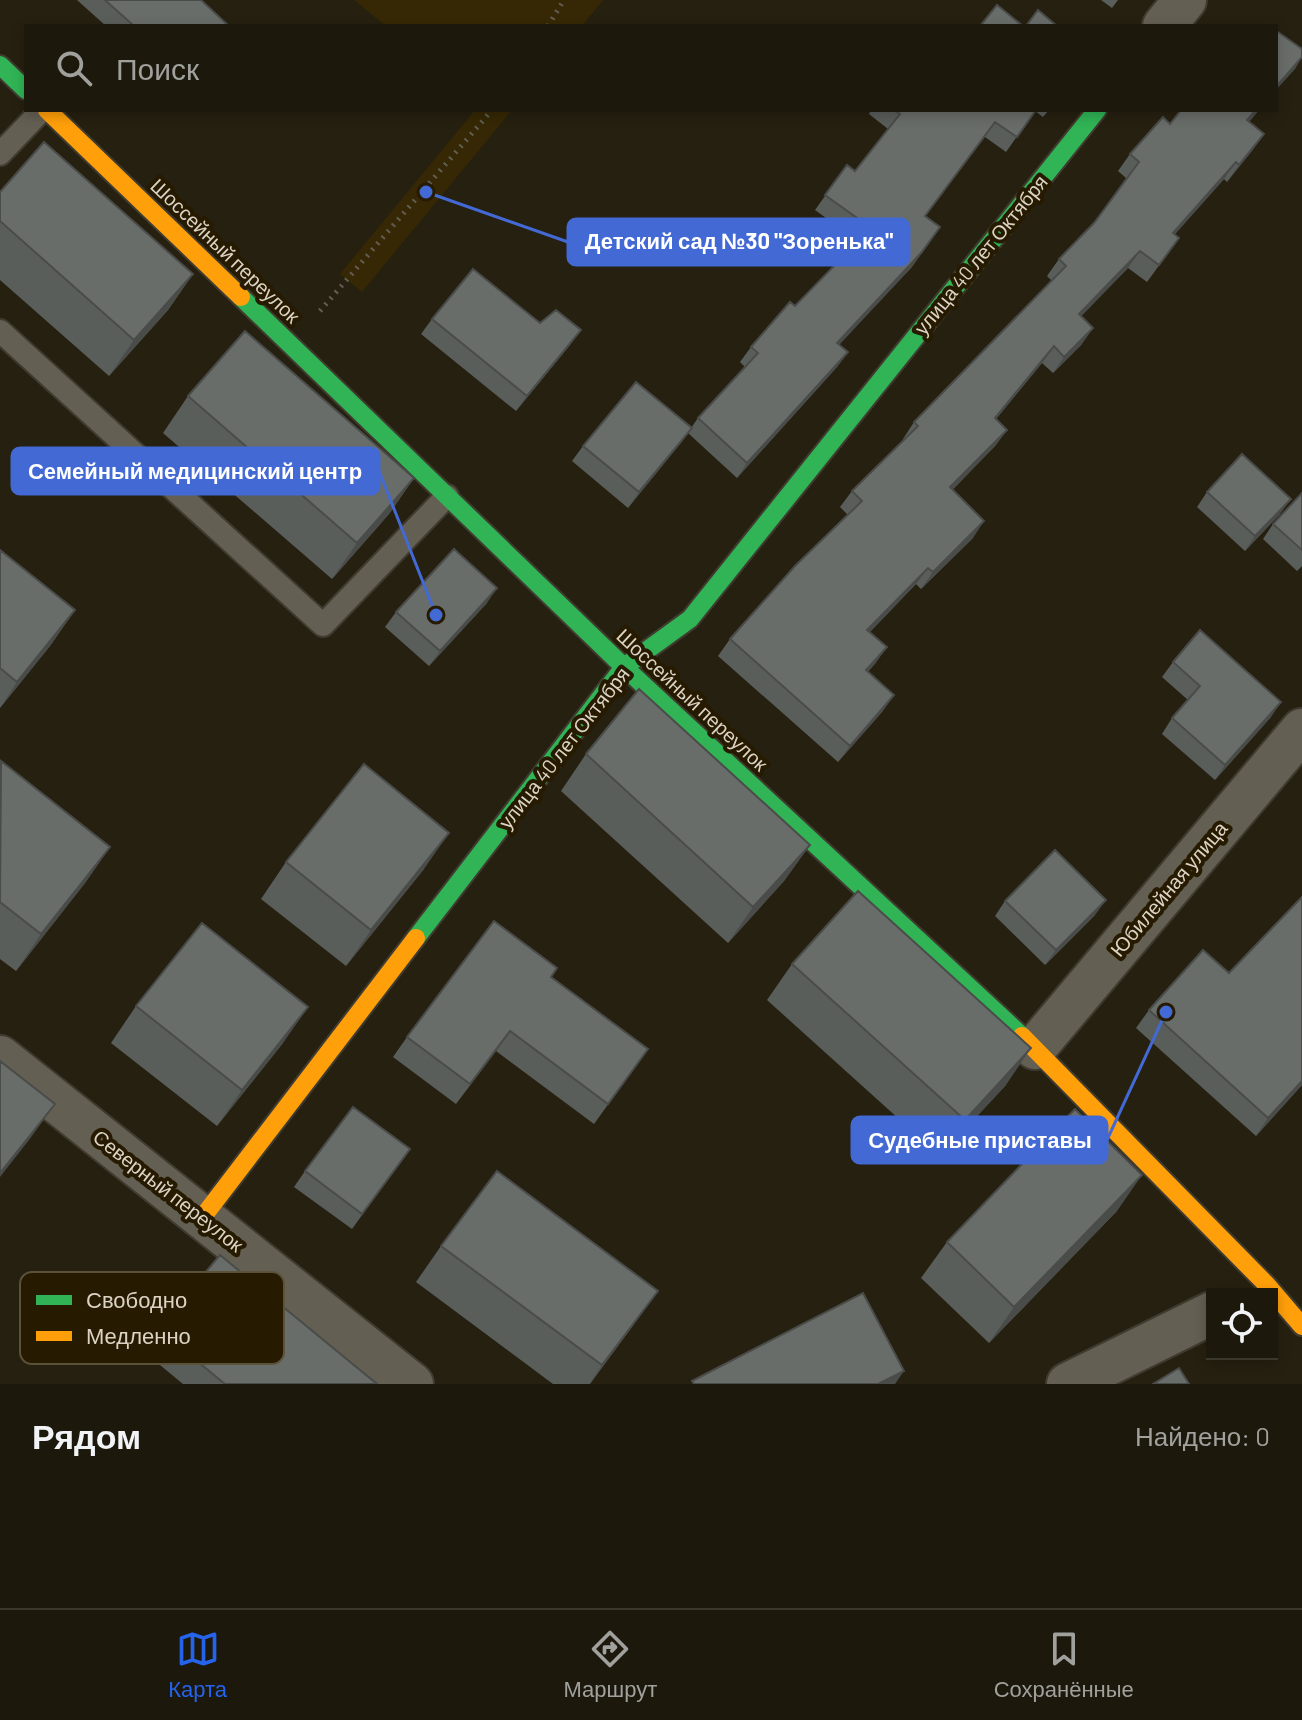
<!DOCTYPE html>
<html lang="ru">
<head>
<meta charset="utf-8">
<style>
	:root { --surface:#1c180c; --page:#252115; --text:#f1f3f6; --muted:#a0a09d; --line:#3a372d; --accent:#2563eb }
	body { margin:0; font-family:Barlow,sans-serif; background:var(--page); color:var(--text) }
	.controls { position:absolute; right:24px; bottom:24px; display:grid; overflow:hidden; border-radius:0px; box-shadow:0 4px 12px #0003 }
	.controls button { width:72px; height:72px; display:grid; place-items:center; padding:0; border:0; border-bottom:2px solid var(--line); background:var(--surface); color:var(--text); font:40px sans-serif }
	.list { margin:0; padding:0; list-style:none }
	h2 { display:flex; justify-content:space-between; align-items:center; height:104px; margin:0; padding:0 32px; font-size:34px }
	h2 small { font-size:26px; font-weight:400; color:var(--muted) }
	.icon { flex:none; width:44px; height:44px; fill:none; stroke:currentColor; stroke-width:2; stroke-linecap:round; stroke-linejoin:round }
	.map { position:relative; flex:none; width:1302px; height:1384px; overflow:hidden }
	.search { position:absolute; background:var(--surface); box-shadow:0 4px 12px #0003; left:24px; right:24px; top:24px; height:88px; display:flex; align-items:center; gap:20px; box-sizing:border-box; padding:0 28px; border-radius:0px; color:var(--muted); font-size:30px }
	.sheet { height:224px; background:var(--surface) }
	nav { display:flex; justify-content:space-around; align-items:center; box-sizing:border-box; height:112px; border-top:2px solid var(--line); background:var(--surface); font-size:22px; color:var(--muted) }
	nav a { display:grid; justify-items:center; gap:4px }
	nav .on { color:var(--accent) }
	.map>svg:first-child { display:block }
</style>
</head>
<body>
<div class="map">
<svg width="1302" height="1384" viewBox="0 0 1302 1384">
	<rect width="100%" height="100%" fill="#262010"/>
	<path fill="#362804" d="M354,0H603L582,26H386Z
		M475,110H512L362,292L340,274Z"/>
	<g fill="none" stroke-linecap="round" stroke-linejoin="round">
		<defs>
			<path id="lane" d="M0,154L42,110
				M0,331L323,625L447,496"/>
			<path id="street" d="M1164,26L1185,0
				M1035,1048L1302,730
				M0,1057L412,1384
				M1068,1384L1212,1313"/>
			<path id="fast" d="M0,65L26,90
				M241,297L624,667L1022,1036
				M416,938L624,667L690,619L1097,110"/>
			<path id="slow" d="M47,110L241,297
				M1022,1036L1267,1285L1302,1326
				M202,1218L416,938"/>
		</defs>
		<use href="#lane" stroke="#403b30" stroke-width="26"/>
		<use href="#street" stroke="#403b30" stroke-width="46"/>
		<use href="#fast" stroke="#403b30" stroke-width="22"/>
		<use href="#slow" stroke="#403b30" stroke-width="22"/>
		<path stroke="#625d52" stroke-width="5" stroke-dasharray="2 6" stroke-linecap="butt" d="M548,26L564,0
			M320,311L492,110"/>
		<use href="#lane" stroke="#645f53" stroke-width="22"/>
		<use href="#street" stroke="#645f53" stroke-width="42"/>
		<use href="#fast" stroke="#30b455" stroke-width="18"/>
		<use href="#slow" stroke="#ff9f0a" stroke-width="18"/>
	</g>
	<path fill="#5a5e5b" d="M77,0H201L229,26H106Z
		M1101,0H1118L1112,8Z
		M871,110H1049L1043,117L1035,111L1006,152L985,137L925,216L930,242L911,268L839,344L848,352L837,367L737,478L688,433L628,508L572,461L583,446L691,428L698,418L745,367L740,362L751,347L795,306L858,241L815,210L847,165L855,171L888,129L869,114Z
		M1181,110H1259L1249,122L1264,134L1227,182L1224,179L1174,235L1179,238L1147,282L1128,268L1081,316L1093,328L1081,345L1053,373L1042,363L996,419L1007,430L995,446L953,489L973,538L921,589L916,584L870,632L887,647L868,672L894,695L882,712L838,762L718,656L730,639L848,515L840,507L852,491L904,440L903,439L914,422L1052,281L1047,276L1059,259L1094,223L1126,178L1118,171L1130,154L1170,124Z
		M0,192L193,274L168,310L109,376L0,280Z
		M432,319L570,345L516,411L421,334Z
		M188,396L414,478L389,514L332,579L163,433Z
		M1207,492L1280,514L1245,551L1197,507Z
		M1302,493V566L1297,571L1263,539L1273,524Z
		M0,550L75,610L50,646L0,708Z
		M487,603L429,666L385,627L396,612Z
		M1173,662L1271,717L1215,780L1162,734L1172,718L1188,700L1162,677Z
		M586,754L810,845L784,881L728,943L561,791Z
		M0,762L110,847L85,883L16,971L0,959Z
		M286,862L424,869L346,966L261,899Z
		M1005,901L1095,915L1045,965L995,916Z
		M792,964L1006,1085L940,1156L767,1000Z
		M1229,973L1302,1085L1256,1136L1136,1028L1149,1010Z
		M551,977L648,1049L594,1124L496,1051L456,1104L393,1057L407,1037Z
		M136,1006L283,1043L217,1126L111,1043Z
		M410,1149L352,1229L294,1187L305,1171Z
		M1117,1211L989,1343L921,1278L947,1242Z
		M441,1246L632,1327L590,1384H553L416,1282Z
		M158,1329L377,1384H183L143,1351Z"/>
	<path fill="#4a4c4a" d="M1302,57L1295,69L1276,90V87Z
		M1256,110H1259L1235,137L1247,120Z
		M1264,134L1252,151L1227,182L1239,165Z
		M1236,162L1224,179L1161,250L1173,233Z
		M940,227L911,268L827,358L837,343Z
		M1140,251L1128,268L1067,331L1079,314Z
		M193,274L168,310L109,376L134,340Z
		M1093,328L1081,345L1053,373L1064,357Z
		M581,330L570,345L516,411L527,396Z
		M1054,346L1042,363L983,435L995,418Z
		M848,352L837,367L737,478L747,463Z
		M692,428L681,443L628,508L639,492Z
		M1007,430L995,446L939,504L950,487Z
		M414,478L389,514L332,579L357,543Z
		M1291,499L1280,514L1245,551L1255,536Z
		M984,521L973,538L921,589L933,572Z
		M928,568L916,584L855,647L867,630Z
		M497,588L487,603L429,666L440,651Z
		M75,610L50,646L0,708L17,682Z
		M887,647L875,664L854,687L866,670Z
		M894,695L882,712L838,762L850,746Z
		M1281,702L1271,717L1215,780L1225,765Z
		M449,833L424,869L346,966L371,930Z
		M810,845L784,881L728,943L753,907Z
		M110,847L85,883L16,971L41,934Z
		M1106,900L1095,915L1045,965L1056,950Z
		M308,1007L283,1043L217,1126L242,1090Z
		M1031,1048L1006,1085L940,1156L965,1120Z
		M1302,1081V1085L1256,1136L1268,1118Z
		M55,1104L29,1140L0,1177V1173Z
		M1142,1175L1117,1211L989,1343L1014,1307Z
		M658,1291L632,1327L589,1384L602,1365Z
		M904,1371L895,1384H878Z"/>
	<path fill="#696d6a" stroke="#4a4c4a" stroke-width="2" d="M105,0H201L229,26H134Z
		M997,5L1023,26H980Z
		M1038,10L1057,26H1026Z
		M1278,32L1302,49V57L1276,87V34Z
		M894,110H1036L1017,137L995,122L925,216L940,227L921,253L837,343L848,352L747,463L698,418L758,353L751,347L790,302L795,306L871,228L825,195L847,165L855,171L900,114Z
		M1181,110H1256L1247,120L1264,134L1239,165L1236,162L1173,233L1179,238L1159,265L1140,251L1079,314L1093,328L1064,357L1054,346L995,418L1007,430L950,487L984,521L933,572L928,568L867,630L887,647L866,670L894,695L850,746L730,639L795,566L862,501L852,491L918,426L914,422L1066,266L1059,259L1094,223L1139,162L1130,154L1163,117L1170,124Z
		M44,142L193,274L134,340L0,221V192Z
		M473,269L540,323L556,310L581,330L527,396L432,319Z
		M245,331L414,478L357,543L188,396Z
		M636,382L692,428L639,492L583,446Z
		M1242,454L1291,499L1255,536L1207,492Z
		M1302,493V550L1273,524Z
		M454,549L497,588L440,651L396,612Z
		M0,550L75,610L17,682L0,668Z
		M1200,630L1281,702L1225,765L1172,718L1200,686L1173,662Z
		M639,689L810,845L753,907L586,754Z
		M1,761L110,847L41,934L0,902Z
		M364,764L449,833L371,930L286,862Z
		M1055,850L1106,900L1056,950L1005,901Z
		M858,891L1031,1048L965,1120L792,964Z
		M1302,897V1081L1268,1118L1149,1010L1203,950L1229,973Z
		M494,921L557,968L551,977L648,1049L608,1104L510,1031L470,1084L407,1037Z
		M202,923L308,1007L242,1090L136,1006Z
		M0,1061L55,1104L0,1173Z
		M353,1107L410,1149L362,1214L305,1171Z
		M1075,1109L1142,1175L1014,1307L947,1242Z
		M497,1171L658,1291L602,1365L441,1246Z
		M220,1255L377,1384H225L158,1329Z
		M863,1293L904,1371L878,1384H694L692,1381Z
		M1179,1368L1189,1384H1153Z"/>
	<g text-anchor="middle" stroke-width="8" stroke-linejoin="round" paint-order="stroke">
		<g font-size="20" fill="#dbd3c3" stroke="#261a00">
			<text transform="translate(225 251) rotate(44)" y="7">Шоссейный переулок</text>
			<text transform="translate(981 255) rotate(-51)" y="7">улица 40 лет Октября</text>
			<text transform="translate(692 700) rotate(43)" y="7">Шоссейный переулок</text>
			<text transform="translate(564 748) rotate(-52)" y="7">улица 40 лет Октября</text>
			<text transform="translate(1169 889) rotate(-50)" y="7">Юбилейная улица</text>
			<text transform="translate(168 1191) rotate(38)" y="7">Северный переулок</text>
		</g>
	</g>
	<rect x="20" y="1272" width="264" height="92" rx="12" fill="#261a00" stroke="#5c523a" stroke-width="2"/>
	<rect x="36" y="1295" width="36" height="10" fill="#30b455"/>
	<rect x="36" y="1331" width="36" height="10" fill="#ff9f0a"/>
	<g font-size="22" fill="#dbd3c3">
		<text x="86" y="1308">Свободно</text>
		<text x="86" y="1344">Медленно</text>
	</g>
	<path fill="none" stroke="#4369d4" stroke-width="3" d="M426 192L568 242M436 615L379 471M1166 1012L1107 1140"/>
	<g fill="#4369d4" stroke="#261a00" stroke-width="3">
		<circle cx="426" cy="192" r="8"/>
		<circle cx="436" cy="615" r="8"/>
		<circle cx="1166" cy="1012" r="8"/>
	</g>
	<g fill="#4369d4" stroke="#4369d4" stroke-width="3">
		<rect x="568" y="219" width="341" height="46" rx="8"/>
		<rect x="12" y="448" width="367" height="46" rx="8"/>
		<rect x="852" y="1117" width="255" height="46" rx="8"/>
	</g>
	<g font-size="22" text-anchor="middle" font-weight="bold" fill="#fff">
		<text x="739" y="249">Детский сад №30 "Зоренька"</text>
		<text x="195" y="479">Семейный медицинский центр</text>
		<text x="980" y="1148">Судебные приставы</text>
	</g>
</svg>
<div class="controls">
<button><svg class="icon" aria-label="locate" viewBox="0 0 24 24"><circle cx="12" cy="12" r="6"/><path d="M12 2v4M12 18v4M2 12h4M18 12h4"/></svg></button>
</div>
<div class="search"><svg class="icon" aria-label="search" viewBox="0 0 24 24"><circle cx="10" cy="10" r="6"/><path d="M15 15l6 6"/></svg>Поиск</div>
</div>
<section class="sheet">
<h2>Рядом<small>Найдено: 0</small></h2>
<ul class="list">
</ul>
</section>
<nav>
<a class="on"><svg class="icon" aria-label="map" viewBox="0 0 24 24"><path d="M3 6l6-2 6 2 6-2v14l-6 2-6-2-6 2zM9 4v14M15 6v14"/></svg>Карта</a>
<a><svg class="icon" aria-label="directions" viewBox="0 0 24 24"><path d="M12 3l9 9-9 9-9-9zM9 14v-3h6M13 9l2 2-2 2"/></svg>Маршрут</a>
<a><svg class="icon" aria-label="saved" viewBox="0 0 24 24"><path d="M7 4h10v16l-5-4-5 4z"/></svg>Сохранённые</a>
</nav>
</body>
</html>
